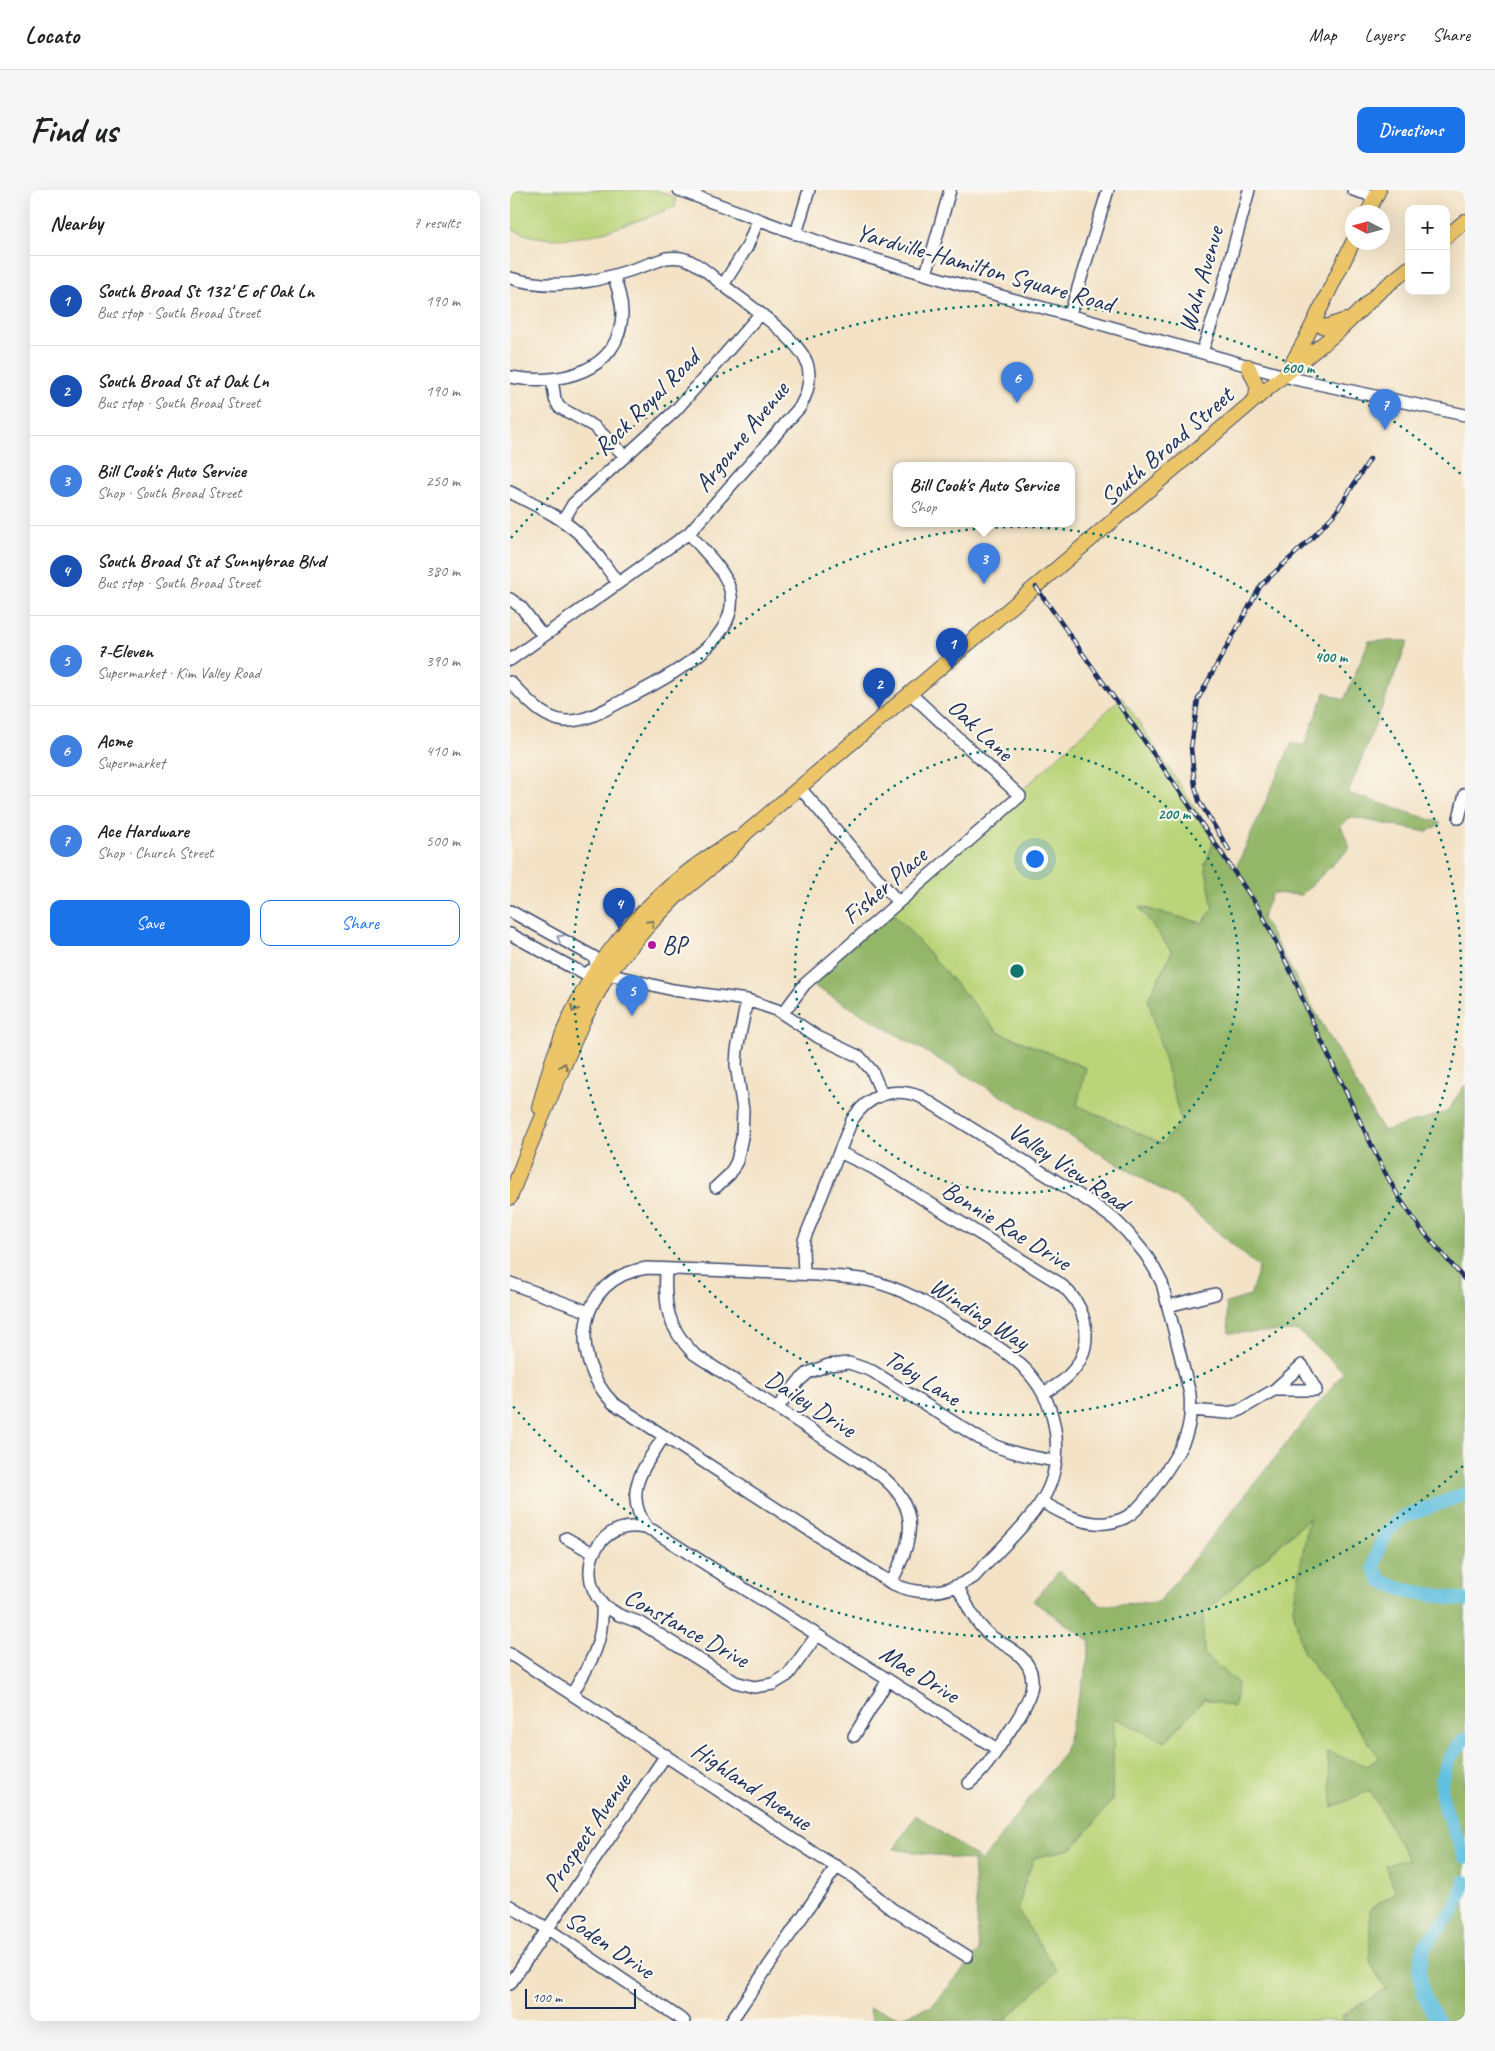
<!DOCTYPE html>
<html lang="en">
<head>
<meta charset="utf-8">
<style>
	:root { --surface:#fff; --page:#f6f6f6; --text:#202124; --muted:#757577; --line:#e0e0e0; --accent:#1a73e8 }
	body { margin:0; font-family:Caveat,sans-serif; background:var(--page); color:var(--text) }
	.controls { position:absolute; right:15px; top:15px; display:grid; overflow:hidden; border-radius:10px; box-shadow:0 5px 20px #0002 }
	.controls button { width:45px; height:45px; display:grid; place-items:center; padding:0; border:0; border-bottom:1px solid var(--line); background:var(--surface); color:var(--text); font:25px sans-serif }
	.compass { position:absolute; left:835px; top:15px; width:45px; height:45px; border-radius:50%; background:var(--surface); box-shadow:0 5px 20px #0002; rotate:276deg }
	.scale { position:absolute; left:15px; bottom:12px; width:111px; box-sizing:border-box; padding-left:5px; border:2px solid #1b2f5e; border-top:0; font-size:14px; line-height:18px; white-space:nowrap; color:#1b2f5e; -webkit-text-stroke:4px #fbf7ec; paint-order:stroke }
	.you { position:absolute; left:524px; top:668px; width:18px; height:18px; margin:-12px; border:4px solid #fff; border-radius:50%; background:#1a73e8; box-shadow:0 0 0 8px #1a73e833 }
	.badge { display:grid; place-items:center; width:32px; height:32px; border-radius:50%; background:var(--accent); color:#fff; font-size:16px; font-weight:700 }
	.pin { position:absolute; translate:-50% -41px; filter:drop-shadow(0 1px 2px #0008) }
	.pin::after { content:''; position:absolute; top:26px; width:18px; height:15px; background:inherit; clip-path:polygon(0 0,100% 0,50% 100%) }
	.popup { position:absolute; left:383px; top:272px; width:182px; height:65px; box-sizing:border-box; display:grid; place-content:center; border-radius:10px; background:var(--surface); filter:drop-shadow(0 1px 4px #0005); font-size:16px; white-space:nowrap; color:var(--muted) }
	.popup b { font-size:19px; color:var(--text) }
	.popup::after { content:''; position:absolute; left:50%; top:100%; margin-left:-10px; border:10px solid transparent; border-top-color:var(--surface) }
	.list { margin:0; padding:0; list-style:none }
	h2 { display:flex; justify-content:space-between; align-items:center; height:65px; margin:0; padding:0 20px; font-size:21px }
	h2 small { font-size:16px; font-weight:400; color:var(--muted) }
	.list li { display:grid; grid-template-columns:32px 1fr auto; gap:15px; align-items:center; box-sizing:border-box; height:90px; padding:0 20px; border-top:1px solid var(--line) }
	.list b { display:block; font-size:19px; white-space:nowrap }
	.list p { margin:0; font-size:16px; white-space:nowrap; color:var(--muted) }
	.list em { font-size:16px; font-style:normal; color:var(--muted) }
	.actions { display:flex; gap:10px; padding:15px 20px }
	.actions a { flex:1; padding:11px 0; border:1px solid var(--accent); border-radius:10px; text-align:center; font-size:18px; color:var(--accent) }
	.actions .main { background:var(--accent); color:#fff }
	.map { position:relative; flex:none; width:955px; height:1831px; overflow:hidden; border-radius:10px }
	header { display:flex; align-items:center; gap:30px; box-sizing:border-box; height:70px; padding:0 25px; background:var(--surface); border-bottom:1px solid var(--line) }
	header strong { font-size:24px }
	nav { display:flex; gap:28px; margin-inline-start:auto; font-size:18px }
	.intro { display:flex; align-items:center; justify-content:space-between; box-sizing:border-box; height:120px; padding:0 30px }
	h1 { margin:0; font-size:35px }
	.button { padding:12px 22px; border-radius:10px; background:var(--accent); color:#fff; font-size:18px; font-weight:700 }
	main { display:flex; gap:30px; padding:0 30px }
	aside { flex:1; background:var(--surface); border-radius:10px; box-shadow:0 5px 20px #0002 }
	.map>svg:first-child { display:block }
</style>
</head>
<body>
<header>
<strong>Locato</strong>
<nav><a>Map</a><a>Layers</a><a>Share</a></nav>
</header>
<div class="intro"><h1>Find us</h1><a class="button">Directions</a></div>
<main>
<aside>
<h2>Nearby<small>7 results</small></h2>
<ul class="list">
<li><span class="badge" style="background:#1a4fb4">1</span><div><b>South Broad St 132' E of Oak Ln</b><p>Bus stop · South Broad Street</p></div><em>190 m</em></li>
<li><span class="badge" style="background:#1a4fb4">2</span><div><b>South Broad St at Oak Ln</b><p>Bus stop · South Broad Street</p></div><em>190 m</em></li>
<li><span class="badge" style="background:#3f7fe0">3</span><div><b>Bill Cook's Auto Service</b><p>Shop · South Broad Street</p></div><em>250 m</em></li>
<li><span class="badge" style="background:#1a4fb4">4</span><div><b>South Broad St at Sunnybrae Blvd</b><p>Bus stop · South Broad Street</p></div><em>380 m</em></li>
<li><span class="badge" style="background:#3f7fe0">5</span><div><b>7-Eleven</b><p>Supermarket · Kim Valley Road</p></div><em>390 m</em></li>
<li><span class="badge" style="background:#3f7fe0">6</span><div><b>Acme</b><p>Supermarket</p></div><em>410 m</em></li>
<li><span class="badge" style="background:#3f7fe0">7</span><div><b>Ace Hardware</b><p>Shop · Church Street</p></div><em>500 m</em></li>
</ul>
<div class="actions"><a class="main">Save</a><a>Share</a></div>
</aside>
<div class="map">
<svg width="955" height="1831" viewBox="0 0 955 1831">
	<rect width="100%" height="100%" fill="#fbf7ec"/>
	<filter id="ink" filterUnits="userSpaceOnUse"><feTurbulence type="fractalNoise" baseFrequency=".02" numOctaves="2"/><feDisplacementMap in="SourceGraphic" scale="10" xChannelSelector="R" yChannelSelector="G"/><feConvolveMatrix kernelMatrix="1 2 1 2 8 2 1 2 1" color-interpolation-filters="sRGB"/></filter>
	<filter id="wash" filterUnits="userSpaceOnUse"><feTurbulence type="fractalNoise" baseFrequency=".0096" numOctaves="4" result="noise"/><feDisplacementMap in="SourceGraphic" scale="20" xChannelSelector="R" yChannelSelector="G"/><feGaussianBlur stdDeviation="1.12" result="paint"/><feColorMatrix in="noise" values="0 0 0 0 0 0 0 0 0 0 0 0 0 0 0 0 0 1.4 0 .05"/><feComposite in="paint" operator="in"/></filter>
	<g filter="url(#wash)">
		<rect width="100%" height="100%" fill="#f3e2c6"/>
		<path fill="#bad479" stroke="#6a826c" d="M0,0H147L166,8L165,17C113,35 54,65 0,38Z
			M612,507L705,649L695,674L703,719L692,733L630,717L662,762L638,809L671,931L652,954L566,915L576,878L488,842L380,719L473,637Z
			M800,1328L783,1418L793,1461L870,1568L857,1576L824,1616L860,1600L898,1669L860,1772L876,1799L832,1826L834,1831H497L496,1829L546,1781L508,1721L514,1694L524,1668L563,1658L602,1611L604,1528L655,1552L694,1509L728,1493L694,1465L693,1424Z"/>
		<path fill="#93b669" stroke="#577264" d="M859,451H898L838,603L931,633L917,642L840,627L831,636L840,658L791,705L762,703L752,728L873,941L937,922L955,895V1831H834L832,1827L876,1799L860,1772V1719L886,1702L875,1675L898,1669L860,1600L823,1617L817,1562L857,1576L870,1568L793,1461L783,1418L799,1328L693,1424L694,1464L728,1493L724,1517L694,1509L655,1552L604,1528L602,1611L563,1658L524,1668L514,1694L508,1721L547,1781L497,1828V1831H362L360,1818L391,1827L422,1816L469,1761L463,1671L384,1659L406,1625L472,1671L554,1563L576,1480L580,1451L523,1411L549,1381L591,1415L649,1412L834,1182L788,1141L719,1143L716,1113L740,1106L749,1077L671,1011L297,792L380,719L488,842L576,878L567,915L652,954L671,931L638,809L662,762L629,717L693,733L703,719L695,674L705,649L725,680L782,553L794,556L815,502L834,510Z"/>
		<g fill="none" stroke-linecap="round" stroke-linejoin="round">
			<path stroke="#62c0e0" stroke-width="14" d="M955,1304L893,1327L878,1341L869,1357L864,1378L871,1391L894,1400L955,1410
				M955,1549C912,1594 937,1618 955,1667
				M928,1831L914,1806L909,1780L914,1757L945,1718L955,1692"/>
		</g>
	</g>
	<g filter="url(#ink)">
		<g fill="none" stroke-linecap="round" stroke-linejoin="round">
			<defs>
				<path id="minor" d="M169,0L323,57L445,93L785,189L955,225
					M843,0L866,7
					M286,44L299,0
					M416,84L440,0
					M0,88C55,104 104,87 156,68C165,67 174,67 182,72C193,77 203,87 213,95C235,112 288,148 297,173C302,189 298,203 290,217L179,343L0,470
					M213,95L237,57L248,30
					M560,124L598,0
					M692,162L710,108L739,0
					M0,187C47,196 110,183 112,124C112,111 108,99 104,87
					M42,189L45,209L49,217L85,237L115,266
					M0,302C22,314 48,325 67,342C83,356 95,376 108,393
					M53,331L63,314L166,220L250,124
					M0,409L11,417L33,446
					M0,492C16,508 31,528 55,531C76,532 94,520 112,511C148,493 228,454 221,405C218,381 193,361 179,343
					M290,598L388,712
					M949,628L955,604
					M0,721L84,767L87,777
					M0,744L74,784L87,777
					M93,780L98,784L163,800L237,810L267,820L308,847L350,867L362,881L372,904
					M273,823L295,794L510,606L401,504
					M329,962L363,978L549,1093C578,1116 587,1157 559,1185C552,1193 542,1198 533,1203
					M206,997L220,984L227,971L232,947L233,920L226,875L227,860L237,810
					M137,1078C186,1080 236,1081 285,1084C309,1085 333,1086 357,1090C393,1098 424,1117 455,1137C475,1150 498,1161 514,1178C545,1209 555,1257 539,1297C527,1326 486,1363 464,1387C437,1404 410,1407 381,1393L103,1213C58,1167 66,1088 137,1078Z
					M156,1079C154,1115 157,1137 184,1164L370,1285C413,1319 402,1351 381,1393
					M294,1084L293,1060L294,1050L342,930C358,905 383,896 411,907L580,1012L605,1030L618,1043L636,1065L644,1078L652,1093L680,1204C681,1217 681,1229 677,1242C672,1261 637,1312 621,1324C614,1329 606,1332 596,1333C572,1335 552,1323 532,1312
					M0,1093L79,1122
					M658,1116L705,1104
					M792,1175L806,1200H764Z
					M267,1218L289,1191L298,1183L318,1175L339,1173L362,1181L472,1250C496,1262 520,1267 546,1271
					M681,1220L717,1223L728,1221L764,1200
					M138,1339C111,1302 134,1278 154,1246
					M56,1348L83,1363
					M448,1397C456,1413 463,1429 476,1442C485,1451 498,1455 508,1464C536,1487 516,1516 501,1539C488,1558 477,1579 459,1593
					M92,1414L109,1425L131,1433L225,1492L244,1497L263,1494L278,1485L307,1445
					M0,1464L307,1665L343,1687L382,1719L457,1766
					M62,1504C81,1472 94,1453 92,1414C61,1376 94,1323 142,1340L487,1559
					M344,1546L378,1490
					M0,1716L38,1739L174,1831
					M0,1794L156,1565
					M221,1831L327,1676"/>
				<path id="major" d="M858,22L869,0
					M936,47L955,31
					M804,133L815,137L835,130
					M781,175L795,150L843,52
					M738,176L747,196L746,209
					M29,917C35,897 39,877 47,858C79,770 144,697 225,650
					M0,1008L14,970L72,833L98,784L138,736L168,705L215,666L236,643L761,196L830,140L869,102L899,78"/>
			</defs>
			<use href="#minor" stroke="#3b4a6e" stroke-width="14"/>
			<use href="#major" stroke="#3b4a6e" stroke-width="16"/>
			<use href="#minor" stroke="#fff" stroke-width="11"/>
			<use href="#major" stroke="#ecc569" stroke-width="14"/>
			<defs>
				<path id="rail" d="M526,397L666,596L750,720L783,786L801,829L873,979L890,1009L911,1039L955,1090
					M719,660L689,611L685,596L681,558L688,509L751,395L802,348L826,322L860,269"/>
			</defs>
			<use href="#rail" stroke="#1b2f5e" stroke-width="4.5"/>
			<use href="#rail" stroke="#fbf7ec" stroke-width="2.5" stroke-dasharray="8" stroke-linecap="butt"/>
		</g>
		<defs><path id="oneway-chevron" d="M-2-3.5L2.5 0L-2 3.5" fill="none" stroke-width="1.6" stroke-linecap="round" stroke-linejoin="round" transform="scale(1.25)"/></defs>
		<g stroke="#797263">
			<use href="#oneway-chevron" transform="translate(141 733) rotate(-46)"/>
			<use href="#oneway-chevron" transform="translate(64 819) rotate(118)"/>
			<use href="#oneway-chevron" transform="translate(54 876) rotate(-70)"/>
		</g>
		<use stroke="#8d97ae" href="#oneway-chevron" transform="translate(50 748) rotate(-152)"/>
	</g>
	<g fill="none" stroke="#0f766e" stroke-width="2.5" stroke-dasharray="2.5 5">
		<circle cx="507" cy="781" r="222"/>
		<circle cx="507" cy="781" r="444"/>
		<path d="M953 1276A666 666 0 0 1 1 1214M1 348A666 666 0 0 1 953 286"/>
	</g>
	<circle fill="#b5179e" stroke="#fbf7ec" stroke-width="2" cx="142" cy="755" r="5"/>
	<g text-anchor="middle" stroke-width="4.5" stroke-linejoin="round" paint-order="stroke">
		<g font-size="25" fill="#1b2f5e" stroke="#fbf7ec">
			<text transform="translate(475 77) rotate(16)" y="9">Yardville-Hamilton Square Road</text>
			<text transform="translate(690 89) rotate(-74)" y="9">Waln Avenue</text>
			<text transform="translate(136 212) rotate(-45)" y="9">Rock Royal Road</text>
			<text transform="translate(231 246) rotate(-51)" y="9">Argonne Avenue</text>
			<text transform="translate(656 256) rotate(-41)" y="9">South Broad Street</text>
			<text transform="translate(471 539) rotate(43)" y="9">Oak Lane</text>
			<text transform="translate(374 695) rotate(-41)" y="9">Fisher Place</text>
			<text transform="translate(559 976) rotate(34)" y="9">Valley View Road</text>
			<text transform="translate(497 1035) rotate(32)" y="9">Bonnie Rae Drive</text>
			<text transform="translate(470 1123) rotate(33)" y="9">Winding Way</text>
			<text transform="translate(413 1187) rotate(32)" y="9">Toby Lane</text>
			<text transform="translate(301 1213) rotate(33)" y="9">Dailey Drive</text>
			<text transform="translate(177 1437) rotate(29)" y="9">Constance Drive</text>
			<text transform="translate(410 1483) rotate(32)" y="9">Mae Drive</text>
			<text transform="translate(242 1595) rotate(34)" y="9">Highland Avenue</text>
			<text transform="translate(76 1642) rotate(-56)" y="9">Prospect Avenue</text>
			<text transform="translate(100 1754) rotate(34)" y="9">Soden Drive</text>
		</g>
		<g font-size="25" fill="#1b2f5e" stroke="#fbf7ec" text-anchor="start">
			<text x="152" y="764">BP</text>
		</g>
	</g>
	<circle cx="507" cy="781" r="8" fill="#0f766e" stroke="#fbf7ec" stroke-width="2.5"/>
	<g font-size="15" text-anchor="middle" font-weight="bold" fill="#0f766e" stroke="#fbf7ec" stroke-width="4.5" stroke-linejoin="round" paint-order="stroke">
		<text x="788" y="183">600 m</text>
		<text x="821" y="472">400 m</text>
		<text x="664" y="629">200 m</text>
	</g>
</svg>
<div class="controls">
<button>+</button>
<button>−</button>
</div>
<svg class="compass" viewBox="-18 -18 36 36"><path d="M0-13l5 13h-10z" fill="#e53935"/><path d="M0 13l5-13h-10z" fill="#757577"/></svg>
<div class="scale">100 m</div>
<div class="you"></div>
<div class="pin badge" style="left:442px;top:479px;background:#1a4fb4">1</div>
<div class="pin badge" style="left:369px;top:519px;background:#1a4fb4">2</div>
<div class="pin badge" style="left:474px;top:394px;background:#3f7fe0">3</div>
<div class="popup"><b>Bill Cook's Auto Service</b>Shop</div>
<div class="pin badge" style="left:109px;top:739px;background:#1a4fb4">4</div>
<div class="pin badge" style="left:122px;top:826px;background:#3f7fe0">5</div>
<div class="pin badge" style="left:507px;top:213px;background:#3f7fe0">6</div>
<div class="pin badge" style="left:875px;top:240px;background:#3f7fe0">7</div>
</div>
</main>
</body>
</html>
